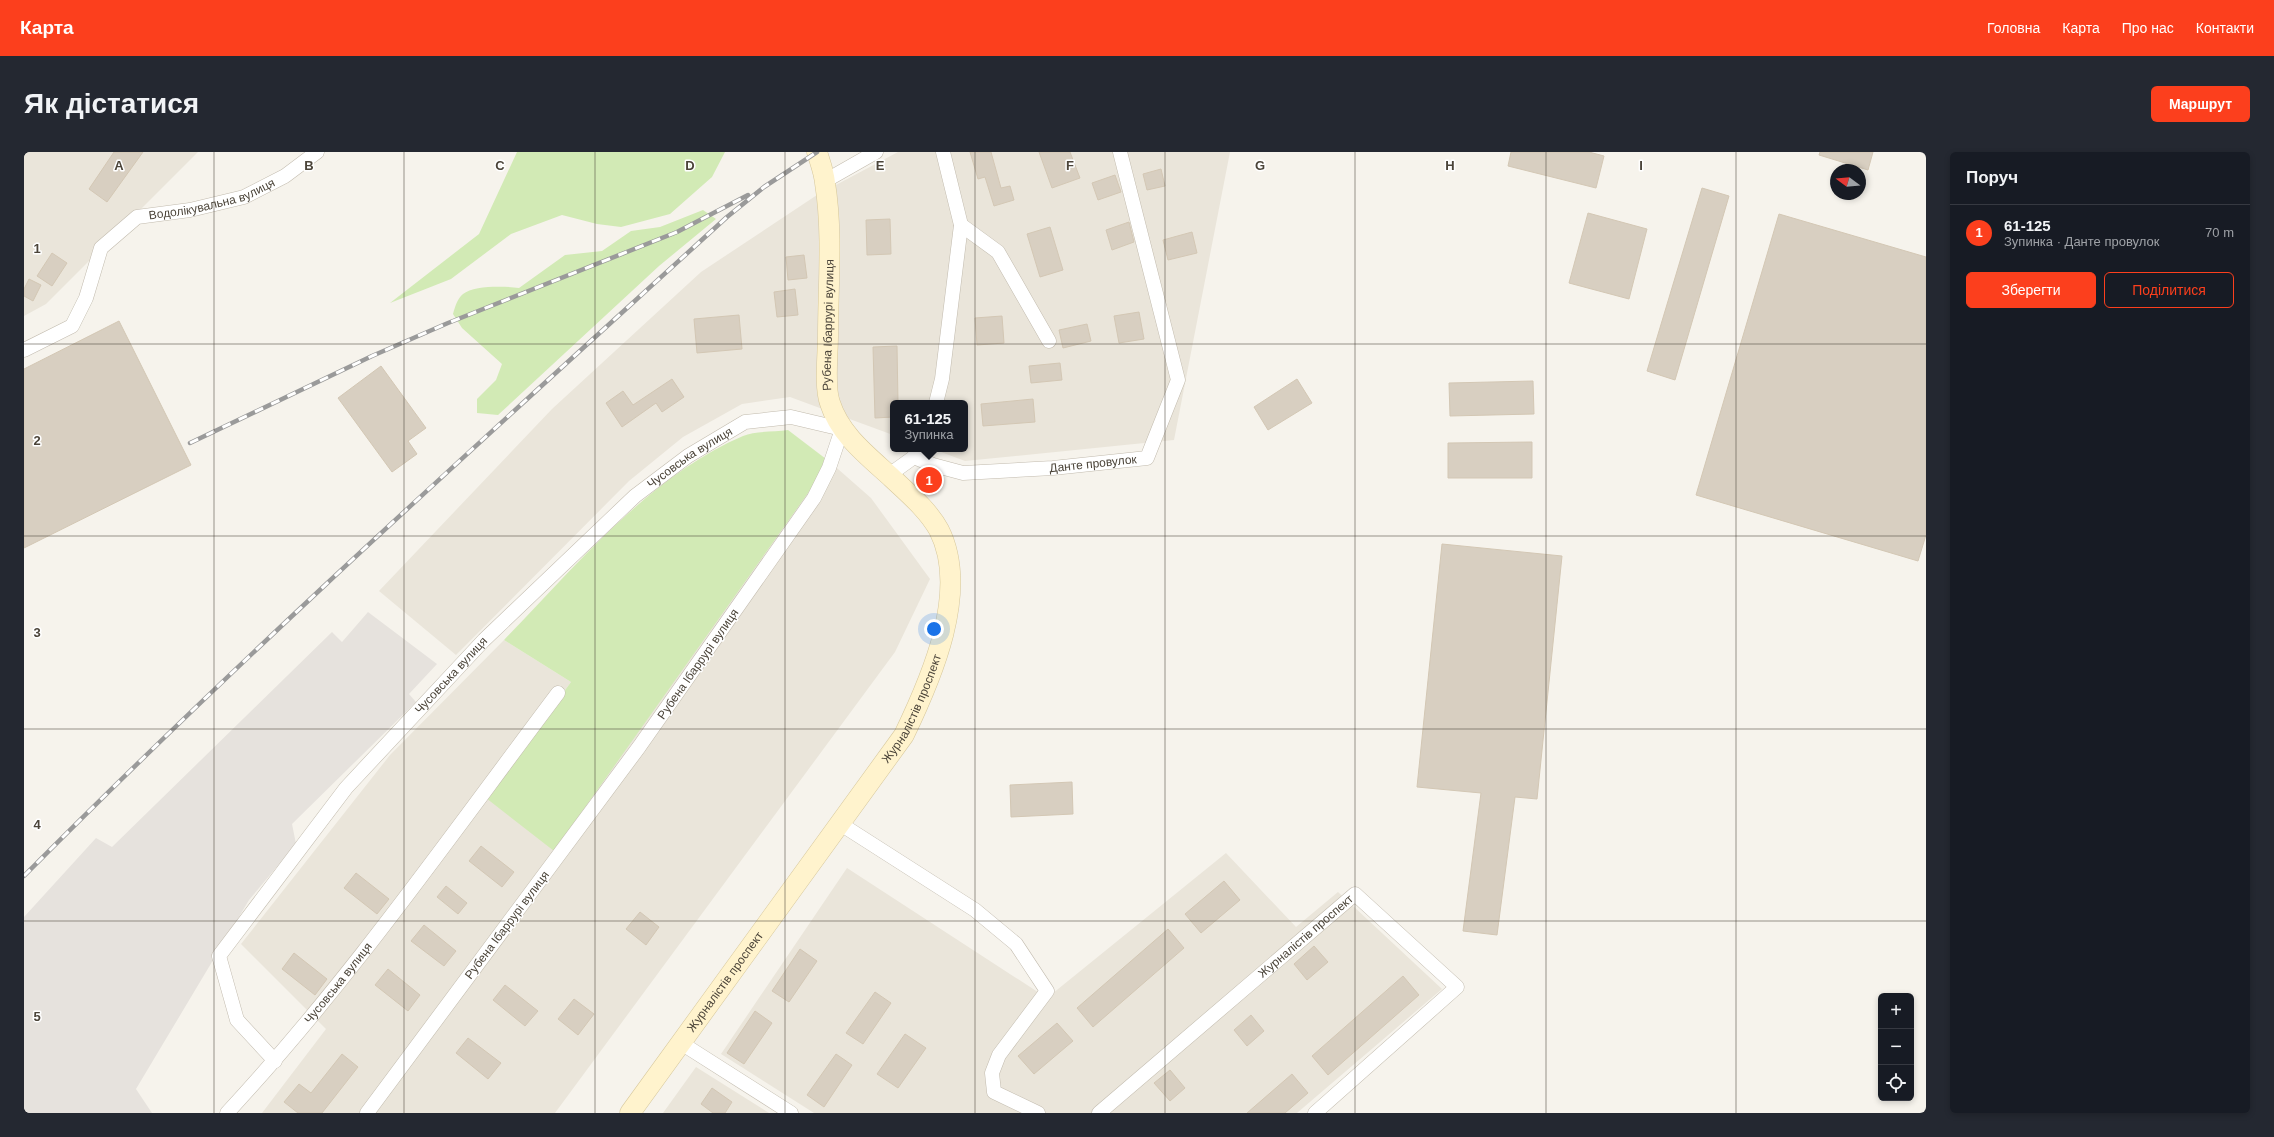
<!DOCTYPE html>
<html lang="uk">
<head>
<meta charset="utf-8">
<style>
	:root { --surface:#171b24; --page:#242831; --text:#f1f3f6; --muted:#9ea1a6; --line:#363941; --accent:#fc3f1d }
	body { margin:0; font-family:Arial,sans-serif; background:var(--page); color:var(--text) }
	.controls { position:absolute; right:12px; bottom:12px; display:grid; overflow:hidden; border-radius:6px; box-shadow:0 2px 6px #0003 }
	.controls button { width:36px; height:36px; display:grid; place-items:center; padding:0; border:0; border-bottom:1px solid var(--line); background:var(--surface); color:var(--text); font:20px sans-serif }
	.compass { position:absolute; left:1806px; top:12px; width:36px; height:36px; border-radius:50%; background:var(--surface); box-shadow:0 2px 6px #0003; rotate:286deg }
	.you { position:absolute; left:910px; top:477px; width:14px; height:14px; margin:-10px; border:3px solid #fff; border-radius:50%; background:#1a73e8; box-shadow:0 0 0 6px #1a73e833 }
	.badge { display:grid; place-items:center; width:26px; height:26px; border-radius:50%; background:var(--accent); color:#fff; font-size:13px; font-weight:700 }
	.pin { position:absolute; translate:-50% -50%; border:2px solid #fff; box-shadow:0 1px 4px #0006 }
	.popup { position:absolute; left:866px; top:248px; width:78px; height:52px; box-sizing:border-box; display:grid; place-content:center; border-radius:6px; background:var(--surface); filter:drop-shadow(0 1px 3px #0005); font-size:13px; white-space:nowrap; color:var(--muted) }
	.popup b { font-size:15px; color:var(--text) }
	.popup::after { content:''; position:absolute; left:50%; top:100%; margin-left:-8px; border:8px solid transparent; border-top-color:var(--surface) }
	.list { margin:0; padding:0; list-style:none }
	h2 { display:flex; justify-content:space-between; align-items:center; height:52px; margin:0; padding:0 16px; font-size:17px }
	h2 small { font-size:13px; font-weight:400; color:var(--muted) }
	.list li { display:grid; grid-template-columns:26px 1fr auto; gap:12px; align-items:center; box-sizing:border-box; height:56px; padding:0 16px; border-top:1px solid var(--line) }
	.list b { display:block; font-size:15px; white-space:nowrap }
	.list p { margin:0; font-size:13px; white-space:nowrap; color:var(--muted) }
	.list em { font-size:13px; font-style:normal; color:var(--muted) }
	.actions { display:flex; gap:8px; padding:12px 16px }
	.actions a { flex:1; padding:9px 0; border:1px solid var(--accent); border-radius:6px; text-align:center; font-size:14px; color:var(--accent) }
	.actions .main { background:var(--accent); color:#fff }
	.icon { flex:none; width:22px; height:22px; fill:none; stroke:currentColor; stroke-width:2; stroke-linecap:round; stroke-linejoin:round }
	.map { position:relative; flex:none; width:1902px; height:961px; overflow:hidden; border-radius:6px }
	header { display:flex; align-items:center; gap:24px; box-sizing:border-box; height:56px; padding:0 20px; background:var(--accent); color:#fff }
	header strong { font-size:19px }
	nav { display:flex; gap:22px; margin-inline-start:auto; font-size:14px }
	.intro { display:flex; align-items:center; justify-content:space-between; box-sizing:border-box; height:96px; padding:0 24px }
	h1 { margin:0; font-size:28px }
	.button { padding:10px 18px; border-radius:6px; background:var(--accent); color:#fff; font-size:14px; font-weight:700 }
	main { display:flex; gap:24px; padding:0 24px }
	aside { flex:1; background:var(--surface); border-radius:6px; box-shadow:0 2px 6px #0003 }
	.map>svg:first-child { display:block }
</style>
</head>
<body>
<header>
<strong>Карта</strong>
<nav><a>Головна</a><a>Карта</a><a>Про нас</a><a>Контакти</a></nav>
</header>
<div class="intro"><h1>Як дістатися</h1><a class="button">Маршрут</a></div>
<main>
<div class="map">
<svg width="1902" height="961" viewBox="0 0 1902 961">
	<rect width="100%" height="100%" fill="#f6f3ec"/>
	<path fill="#eae5da" d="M0,0H174L22,152L0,164Z
		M874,0H1206L1150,288L941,309L909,297H941V251H869V283L766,245L718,252L659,285L605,329L432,503L355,439L528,257L677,120L793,43Z
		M806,310L847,346L906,427L871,500L531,961H238L302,877L217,792L366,603L480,488L547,530L462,646Z
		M1202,701L1272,775L1314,740L1418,837L1273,961H790L697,902L823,716L1023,846Z
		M672,915L745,961H639Z"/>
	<path fill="#e6e2dd" d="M344,460L413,512L385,542L392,550L268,672L272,692L225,748L112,937L128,961H0V765L72,686L88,695L308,480L318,490Z"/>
	<path fill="#d2eab5" d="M493,0H701L688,25L646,62L597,75L573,72L538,63L487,82L427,127L366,151L455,82Z
		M679,58L692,67L635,114L474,263L453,261V247L472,228L478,212L438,176L429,162C431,155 433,147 439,142C450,133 481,134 495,136L541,103L578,99L607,79L636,75Z
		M764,278L806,310L530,699L462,646L547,530L480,488C550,416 625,324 719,284C731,279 750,280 764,278Z"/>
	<path fill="#d8cfc1" stroke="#d3c7b4" d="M90,0H119L83,50L65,37Z
		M946,0H967L977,36L986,34L990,48L970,54L961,25L954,27Z
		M1015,0H1046L1056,26L1028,36Z
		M1487,0H1565L1580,4L1572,36L1484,14Z
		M1796,0H1849L1844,18L1795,3Z
		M1137,17L1141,34L1123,38L1119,22Z
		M1091,23L1097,40L1074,48L1068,31Z
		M1678,36L1705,44L1651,228L1623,219Z
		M1564,61L1623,77L1605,147L1545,131Z
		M1755,62L1902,105V383L1894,409L1672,343Z
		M866,67L867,102L843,103L842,68Z
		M1105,70L1110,90L1088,98L1082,78Z
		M1026,75L1039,118L1016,125L1003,82Z
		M1168,80L1173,101L1144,108L1139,88Z
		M28,101L43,111L28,134L13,124Z
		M780,103L783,126L764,128L762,105Z
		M5,127L17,133L9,149L0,144V137Z
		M771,137L774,163L753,165L750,140Z
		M1115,160L1120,187L1095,191L1090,164Z
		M715,163L718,197L673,201L670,167Z
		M978,164L980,191L953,193L951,166Z
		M95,169L167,313L0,396V217Z
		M1063,172L1067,189L1039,196L1035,178Z
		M873,194L874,251H869V265L851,266L849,195Z
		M1036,211L1038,228L1007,231L1005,214Z
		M357,214L402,276L384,289L393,302L368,320L314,246Z
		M648,227L660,245L638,260L632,251L598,275L582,251L599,239L609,253Z
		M1273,227L1288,251L1244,278L1230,255Z
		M1509,229L1510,262L1426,264L1425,231Z
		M1009,247L1011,270L959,274L957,252Z
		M1508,290V326H1424V291Z
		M1418,392L1538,404L1513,647L1491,645L1473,783L1439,779L1457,641L1393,635Z
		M1048,630L1049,662L987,665L986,633Z
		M457,694L490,720L478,735L445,709Z
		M332,721L365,747L353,762L320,736Z
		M1200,729L1216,748L1177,781L1161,762Z
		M422,734L443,751L434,762L413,745Z
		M616,760L635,775L622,793L602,777Z
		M400,773L432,799L420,814L387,789Z
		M1144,777L1160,796L1069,875L1053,856Z
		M1290,794L1304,810L1283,828L1270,812Z
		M776,797L793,809L765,850L748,839Z
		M270,801L303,827L291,843L258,817Z
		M364,817L396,843L384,859L351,833Z
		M1379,824L1395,843L1304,923L1288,904Z
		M481,833L514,859L501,874L469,848Z
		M851,840L867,851L839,892L822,881Z
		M550,847L570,862L554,883L534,867Z
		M731,859L748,871L720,912L703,901Z
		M1227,863L1240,879L1223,894L1210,878Z
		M1033,871L1049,889L1010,922L994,904Z
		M881,882L902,896L874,936L853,922Z
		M444,886L477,911L464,927L432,901Z
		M318,902L334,915L298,961H274L260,950L275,932L287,941Z
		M812,902L828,913L800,955L783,943Z
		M1146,918L1161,936L1146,949L1130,931Z
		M1268,922L1284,941L1261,961H1223Z
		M688,936L708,950L701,961H689L677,952Z"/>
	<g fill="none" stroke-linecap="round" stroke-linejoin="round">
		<defs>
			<g id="street">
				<path d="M801,29L852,0"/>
				<path d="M937,73L974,100L1025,189"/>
				<path id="s1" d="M0,198L48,174L62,146L77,96L113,65L166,58L220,45L261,24L293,0"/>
				<path d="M912,251L918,227L937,73L919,0"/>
				<path id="s2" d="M890,305L909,313L939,321L1029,316L1123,306L1154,228L1096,0"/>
				<path d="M865,323L890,305L893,297"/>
				<path d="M815,671L951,758L992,792L1023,839L975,903L968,921L970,940L1014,961"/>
				<path d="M657,891L767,961"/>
				<path id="s3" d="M251,909L213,868L195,804L322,636L460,488L611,344L664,304L721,270L767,265L818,277L805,316L790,346L615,595L343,961"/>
				<path id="s4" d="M203,961C324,831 427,683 534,541"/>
				<path id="s5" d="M1075,961L1331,742L1433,835L1291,961"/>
			</g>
			<g id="secondary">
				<path id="s6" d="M606,961L880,583C907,527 946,439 915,378C904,358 885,342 868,326C844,304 816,283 806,251C800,235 804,202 804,184C804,134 809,81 801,31C800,20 796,10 793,0"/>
			</g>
		</defs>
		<use href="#street" stroke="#c2bbae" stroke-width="15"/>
		<use href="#secondary" stroke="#d6c79b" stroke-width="21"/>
		<use href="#street" stroke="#fff" stroke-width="14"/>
		<use href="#secondary" stroke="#fff3cd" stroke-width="20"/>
		<defs>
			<path id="rail" d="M166,291L348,204L424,171L653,80L724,43
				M0,724C226,496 465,282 703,65L740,35L793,0"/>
		</defs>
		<use href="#rail" stroke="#9a9a9a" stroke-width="4.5"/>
		<use href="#rail" stroke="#fff" stroke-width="3" stroke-dasharray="9" stroke-linecap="butt"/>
	</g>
	<path fill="none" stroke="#4b4439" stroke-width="1" stroke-opacity="0.55" d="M190,0V961M380,0V961M571,0V961M761,0V961M951,0V961M1141,0V961M1331,0V961M1522,0V961M1712,0V961M0,192H1902M0,384H1902M0,577H1902M0,769H1902"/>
	<g text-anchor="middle" stroke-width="3" stroke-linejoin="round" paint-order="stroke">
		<g font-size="12" fill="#4b4439" stroke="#fff">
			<text dy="4" stroke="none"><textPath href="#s1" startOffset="262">Водолікувальна вулиця</textPath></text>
			<text dy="4" stroke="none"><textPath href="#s6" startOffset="929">Рубена Ібаррурі вулиця</textPath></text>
			<text dy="4" stroke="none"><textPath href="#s3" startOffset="811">Чусовська вулиця</textPath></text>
			<text dy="4" stroke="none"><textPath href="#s2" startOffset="182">Данте провулок</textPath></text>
			<text transform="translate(674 512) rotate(-55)" y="4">Рубена Ібаррурі вулиця</text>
			<text dy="4" stroke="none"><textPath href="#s3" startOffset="487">Чусовська вулиця</textPath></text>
			<text dy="4" stroke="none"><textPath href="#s6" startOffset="494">Журналістів проспект</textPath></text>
			<text transform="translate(483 773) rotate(-53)" y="4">Рубена Ібаррурі вулиця</text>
			<text dy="4" stroke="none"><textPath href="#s5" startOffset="272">Журналістів проспект</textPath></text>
			<text dy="4" stroke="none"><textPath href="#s6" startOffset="162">Журналістів проспект</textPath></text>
			<text dy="4" stroke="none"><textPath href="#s4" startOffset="171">Чусовська вулиця</textPath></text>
		</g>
	</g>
	<g font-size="13" text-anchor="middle" font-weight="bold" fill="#4b4439" stroke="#fff" stroke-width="3" stroke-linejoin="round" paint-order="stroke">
		<text x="95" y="18">A</text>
		<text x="285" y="18">B</text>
		<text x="476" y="18">C</text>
		<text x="666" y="18">D</text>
		<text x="856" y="18">E</text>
		<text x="1046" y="18">F</text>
		<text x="1236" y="18">G</text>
		<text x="1426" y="18">H</text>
		<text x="1617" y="18">I</text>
		<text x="13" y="101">1</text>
		<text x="13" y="293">2</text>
		<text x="13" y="485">3</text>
		<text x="13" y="677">4</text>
		<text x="13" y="869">5</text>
	</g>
</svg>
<div class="controls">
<button>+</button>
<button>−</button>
<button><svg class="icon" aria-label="locate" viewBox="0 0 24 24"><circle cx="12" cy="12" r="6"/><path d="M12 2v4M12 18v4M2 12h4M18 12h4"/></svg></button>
</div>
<svg class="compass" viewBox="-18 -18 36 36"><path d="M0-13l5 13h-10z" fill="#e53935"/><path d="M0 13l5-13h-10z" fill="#9ea1a6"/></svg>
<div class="you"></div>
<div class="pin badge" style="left:905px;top:328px">1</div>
<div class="popup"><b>61-125</b>Зупинка</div>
</div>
<aside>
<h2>Поруч<small></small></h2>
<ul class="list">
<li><span class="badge">1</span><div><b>61-125</b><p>Зупинка · Данте провулок</p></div><em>70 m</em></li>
</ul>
<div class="actions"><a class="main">Зберегти</a><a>Поділитися</a></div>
</aside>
</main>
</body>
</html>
